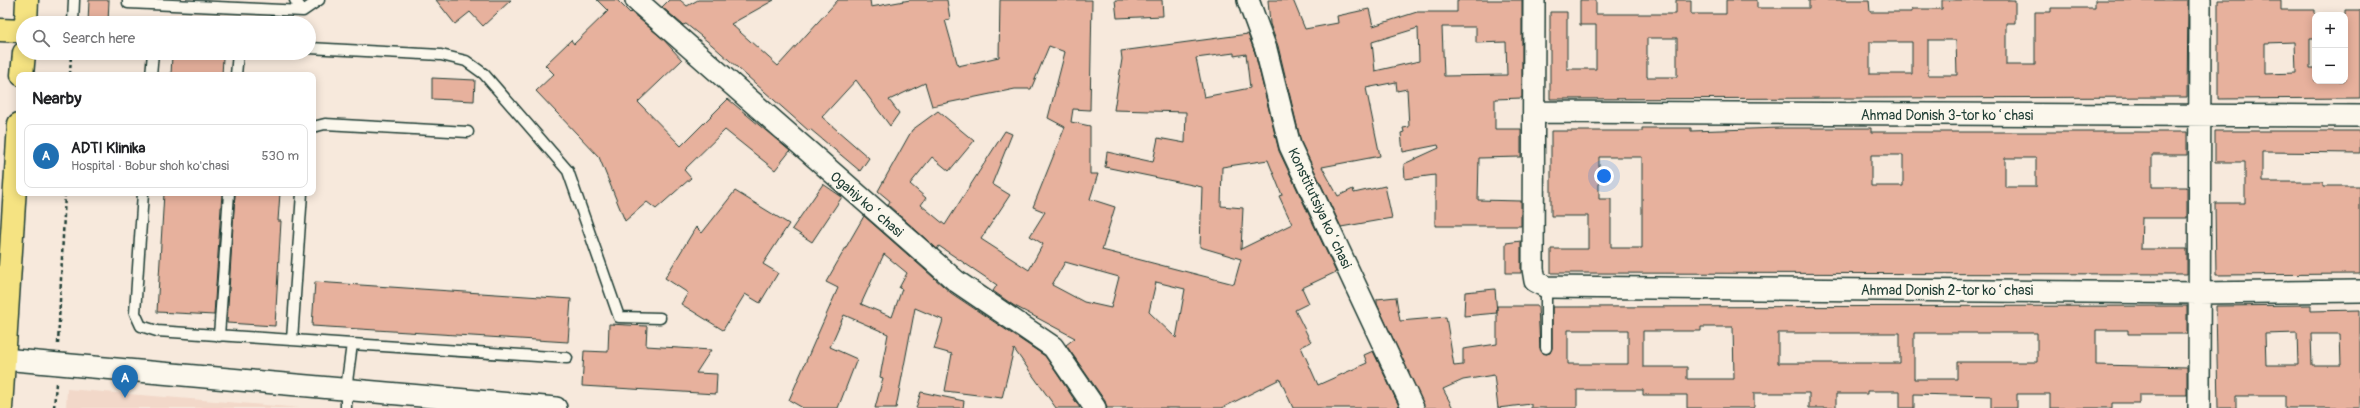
<!DOCTYPE html>
<html lang="en">
<head>
<meta charset="utf-8">
<style>
	:root { --surface:#fff; --page:#f6f6f6; --text:#202124; --muted:#757577; --line:#e0e0e0; --accent:#1f6fb2 }
	body { margin:0; font-family:Pangolin,sans-serif; background:var(--page); color:var(--text) }
	.controls { position:absolute; right:12px; top:12px; display:grid; overflow:hidden; border-radius:8px; box-shadow:0 2px 10px #0003 }
	.controls button { width:36px; height:36px; display:grid; place-items:center; padding:0; border:0; border-bottom:1px solid var(--line); background:var(--surface); color:var(--text); font:20px sans-serif }
	.you { position:absolute; left:1604px; top:176px; width:14px; height:14px; margin:-10px; border:3px solid #fff; border-radius:50%; background:#1a73e8; box-shadow:0 0 0 6px #1a73e833 }
	.badge { display:grid; place-items:center; width:26px; height:26px; border-radius:50%; background:var(--accent); color:#fff; font-size:13px; font-weight:700 }
	.pin { position:absolute; translate:-50% -33px; filter:drop-shadow(0 1px 2px #0008) }
	.pin::after { content:''; position:absolute; top:21px; width:14px; height:12px; background:inherit; clip-path:polygon(0 0,100% 0,50% 100%) }
	.list { margin:0; padding:0; list-style:none }
	h2 { display:flex; justify-content:space-between; align-items:center; height:52px; margin:0; padding:0 16px; font-size:17px }
	h2 small { font-size:13px; font-weight:400; color:var(--muted) }
	.list li { display:grid; grid-template-columns:26px 1fr auto; gap:12px; align-items:center; box-sizing:border-box; height:64px; margin:0 8px 8px; padding:0 8px; border:1px solid var(--line); border-radius:8px }
	.list b { display:block; font-size:15px; white-space:nowrap }
	.list p { margin:0; font-size:13px; white-space:nowrap; color:var(--muted) }
	.list em { font-size:13px; font-style:normal; color:var(--muted) }
	.icon { flex:none; width:22px; height:22px; fill:none; stroke:currentColor; stroke-width:2; stroke-linecap:round; stroke-linejoin:round }
	.map { position:relative; flex:none; width:2360px; height:408px; overflow:hidden }
	.search { position:absolute; background:var(--surface); box-shadow:0 2px 10px #0003; left:16px; top:16px; width:300px; height:44px; display:flex; align-items:center; gap:10px; box-sizing:border-box; padding:0 14px; border-radius:22px; color:var(--muted); font-size:15px }
	.panel { position:absolute; background:var(--surface); box-shadow:0 2px 10px #0003; left:16px; top:72px; width:300px; height:124px; border-radius:8px }
	.map>svg:first-child { display:block }
</style>
</head>
<body>
<div class="map">
<svg width="2360" height="408" viewBox="0 0 2360 408">
	<rect width="100%" height="100%" fill="#f7e9dc"/>
	<filter id="ink" filterUnits="userSpaceOnUse"><feTurbulence type="fractalNoise" baseFrequency=".025" numOctaves="2"/><feDisplacementMap in="SourceGraphic" scale="8" xChannelSelector="R" yChannelSelector="G"/><feConvolveMatrix kernelMatrix="1 2 1 2 8 2 1 2 1" color-interpolation-filters="sRGB"/></filter>
	<g filter="url(#ink)">
		<path fill="#f2d8c9" d="M67,389L301,408H66Z"/>
		<path fill="#e7b19d" stroke="#1f3d34" fill-rule="evenodd" d="M89,0H109L108,23H88Z
			M436,0H511L483,26L470,12L455,24Z
			M597,0H617L630,13L631,12L663,39L682,60L638,102L681,146L728,99L790,151L775,170L725,130L684,170L691,178L656,209L647,202L625,221L599,157L536,91L554,74L545,65L571,40L574,44L608,11Z
			M669,0H680L687,6L698,0H774L731,24L778,66L838,0H870L871,7L910,0H947L950,19L945,20L958,66L999,57L1000,0H1092L1090,110L1073,109L1071,122L1090,126V174H1098L1090,199L1115,207L1102,250L1234,284L1241,259L1200,247L1202,187L1105,167L1107,152L1153,162L1158,138L1185,143L1186,112L1114,110L1122,59L1121,51L1248,34L1255,53L1279,151L1336,272L1302,288L1309,303L1295,310L1311,342L1301,347L1318,385L1367,363L1364,355L1373,351L1399,406L1395,408H1293L1280,379L1222,408H1107L1105,401L1066,345L1075,338L1013,305L993,291L997,285L939,246L937,249L888,205L890,201L878,191L912,130L938,111L974,141L949,171L932,157L910,184L926,198L921,205L945,225L1005,131L1012,134L992,184L1010,195L981,239L1029,270L1043,244L1030,236L1045,212L1033,207L1065,127L1048,118L1065,52L1049,46L1031,89H1015L932,106L925,83L889,100L899,113L890,126L856,80L822,117L869,158L860,171L810,129L809,131L712,45L686,24L683,25L662,7ZM1234,53V56L1246,54L1250,88L1204,97L1196,58ZM1268,160L1282,195L1279,196L1292,224L1241,249L1243,208L1221,206L1222,167ZM1065,262L1119,277L1111,308L1084,302L1052,285ZM1156,282L1185,289L1176,338L1149,312Z
			M1115,0H1162L1163,16L1117,18Z
			M1268,0H1293L1305,29L1338,23L1337,16L1369,9L1373,26L1417,12H1457V0H1522V98L1495,99V129H1521V157L1479,158L1478,200L1521,201V226H1435V175L1405,179L1404,164L1439,148L1438,145L1403,152L1401,133L1404,132L1403,128L1409,127L1407,89L1397,91L1396,82L1366,88L1380,156L1322,167L1338,196L1353,189L1354,193L1385,186L1392,218L1341,227L1301,142L1278,46L1270,24ZM1442,27H1476V43L1506,42L1507,75L1444,76ZM1418,28L1419,61L1375,71L1372,42Z
			M1580,0H1596V14H1676V0H1691V14H1726V0H1757V8H1809V0H1869L1870,12H1912V9H1942V0H2015V23H2006V65H2035V12H2051V8H2095V0H2188L2187,97L1550,99V12H1567V69H1596V25H1580ZM1647,38H1677V77H1647ZM1928,40H1956L1957,75H1928ZM1870,42H1912V74H1870Z
			M2218,0H2281V10H2315V39H2310V68H2315V81H2345V10H2360V98L2218,99ZM2295,42L2296,73L2265,74V43Z
			M172,55L223,58L222,75H171Z
			M432,78L475,80L474,101L432,99Z
			M1642,128H1691V131L1780,128H1871V132H2187V155H2152V187H2187V218H2142L2141,249H2187V274L1551,273V249H1588V216H1551V131H1642ZM1871,155H1903V186H1871ZM1599,157H1642V248H1611V199H1599ZM2005,158H2036V187H2005Z
			M2215,131H2360V153L2262,152V182H2323V186H2360V274L2216,275L2215,203H2245V162H2215Z
			M823,184L842,197L812,242L792,229Z
			M735,191L789,224L763,264L778,273L760,303L745,294L723,330L681,304L688,293L665,278L696,227L702,233Z
			M164,193H222L214,315L157,312Z
			M235,193H280L278,221H281L275,326L227,323Z
			M864,216L951,293L1045,356L1080,408H1056L1014,349L1002,398L945,391L952,354L934,349L943,320L915,308L896,408H875L883,378L880,377L888,334L844,315L830,347L857,359L838,408H803L789,400L838,288L826,282ZM884,254L907,273L899,288L902,289L892,317L861,304Z
			M1521,241V273H1506V243Z
			M315,282L571,299L568,342L312,326Z
			M1495,289L1497,313L1464,316L1465,292Z
			M1396,297L1400,321L1446,317L1454,366L1463,365V349L1497,344V306H1538L1540,348L1546,354L1550,353L1552,348V307L2187,306V334H2128V330H2096V365L2187,367V395H2139V403H2112V408H2050V394H2017V408H1991V396L1914,394V408H1900V391H1867V394H1836V408H1809V393H1754V408H1687V395H1643V390H1577V408H1531V404L1498,408L1494,375L1463,380L1443,389L1453,408H1425L1377,304V299ZM1701,327H1733L1734,379H1687V367H1643V331H1701ZM1568,330H1628V364H1568ZM1778,333H1900V363H1778ZM1914,333H2037V362H1957V379H1914Z
			M2311,305V311L2360,310V408H2285V396H2236V408H2218L2216,306ZM2297,333L2298,365H2266L2265,334ZM2311,334H2340L2341,365H2312Z
			M609,324L647,326L646,346L711,350L696,373L717,374L716,394L582,386L584,351L608,352Z
			M921,392L964,401L963,408H916Z"/>
		<g fill="none" stroke-linecap="round" stroke-linejoin="round">
			<defs>
				<path id="service" d="M128,0V3L303,11L319,0
					M295,0L303,11
					M73,23L74,0
					M309,48L441,55L466,61L484,74L568,171L619,317L660,318
					M151,75L153,53
					M236,75L238,53
					M313,127L325,124L468,132
					M143,193L135,313L141,326L157,331L352,344L346,389V408
					M1546,287V348
					M219,336L229,193
					M292,340L302,193
					M352,344L567,358"/>
				<path id="minor" d="M636,0L956,281L1053,347L1095,408
					M1248,0L1266,49L1290,146L1413,408
					M1534,0L1533,269L1535,281L1546,287L2199,293L2360,291
					M1534,112L2360,116
					M3,359L556,408
					M2199,408L2200,0"/>
				<path id="primary" d="M26,23L27,0
					M0,30L23,31
					M22,75L24,53
					M1,408L19,124"/>
			</defs>
			<use href="#service" stroke="#1f3d34" stroke-width="13"/>
			<use href="#minor" stroke="#1f3d34" stroke-width="24"/>
			<use href="#primary" stroke="#1f3d34" stroke-width="25"/>
			<path stroke="#1f3d34" stroke-width="2.5" stroke-dasharray="4 3" stroke-linecap="butt" d="M70,75L71,53
				M58,344L65,193
				M54,408L56,383"/>
			<use href="#service" stroke="#fbf7ec" stroke-width="10"/>
			<use href="#minor" stroke="#fbf7ec" stroke-width="21"/>
			<use href="#primary" stroke="#f5e382" stroke-width="22"/>
		</g>
	</g>
	<g text-anchor="middle" stroke-width="4" stroke-linejoin="round" paint-order="stroke">
		<g font-size="14" fill="#1f3d34" stroke="#fbf7ec">
			<text x="1947" y="120">Ahmad Donish 3-tor koʻchasi</text>
			<text transform="translate(867 204) rotate(41)" y="5">Ogahiy koʻchasi</text>
			<text transform="translate(1320 208) rotate(65)" y="5">Konstitutsiya koʻchasi</text>
			<text x="1947" y="295">Ahmad Donish 2-tor koʻchasi</text>
		</g>
	</g>
</svg>
<div class="controls">
<button>+</button>
<button>−</button>
</div>
<div class="you"></div>
<div class="pin badge" style="left:125px;top:398px">A</div>
<div class="search"><svg class="icon" aria-label="search" viewBox="0 0 24 24"><circle cx="10" cy="10" r="6"/><path d="M15 15l6 6"/></svg>Search here</div>
<section class="panel">
<h2>Nearby<small></small></h2>
<ul class="list">
<li><span class="badge">A</span><div><b>ADTI Klinika</b><p>Hospital · Bobur shoh ko'chasi</p></div><em>530 m</em></li>
</ul>
</section>
</div>
</body>
</html>
